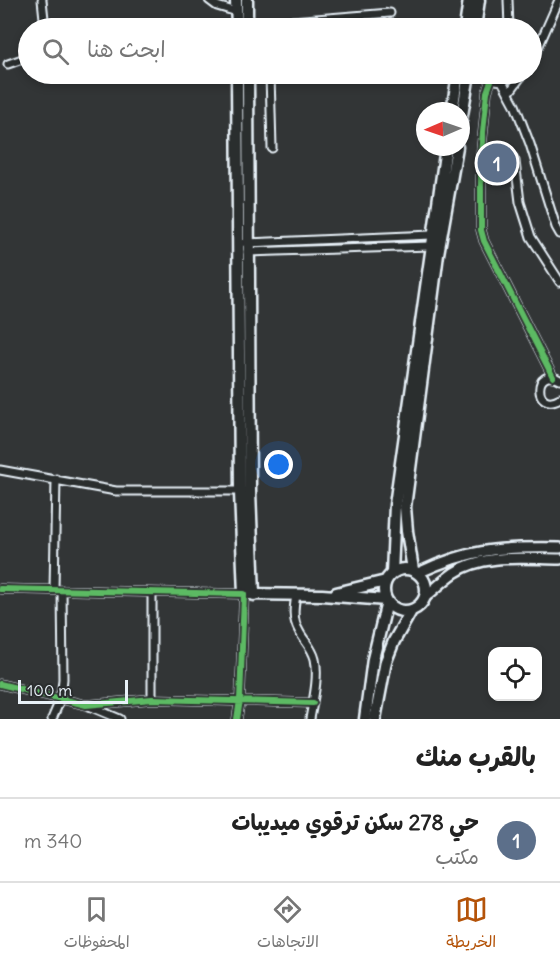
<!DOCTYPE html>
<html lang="ar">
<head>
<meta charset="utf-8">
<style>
	:root { --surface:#fff; --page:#f2f2f2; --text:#222; --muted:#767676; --line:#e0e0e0; --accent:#b45309 }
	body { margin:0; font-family:Delius,"Playpen Sans Arabic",sans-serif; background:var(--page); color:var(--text); direction:rtl }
	.controls { position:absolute; right:18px; bottom:18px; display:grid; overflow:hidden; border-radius:12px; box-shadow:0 3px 9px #0003 }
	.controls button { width:54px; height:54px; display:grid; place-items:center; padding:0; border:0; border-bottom:2px solid var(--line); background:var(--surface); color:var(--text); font:30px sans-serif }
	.compass { position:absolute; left:416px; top:102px; width:54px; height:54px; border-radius:50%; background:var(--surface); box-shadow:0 3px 9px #0003; rotate:268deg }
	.scale { position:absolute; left:18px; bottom:15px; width:110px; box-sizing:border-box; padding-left:6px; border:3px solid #e8f1f8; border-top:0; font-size:16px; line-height:21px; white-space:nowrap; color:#e8f1f8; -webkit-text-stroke:4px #2a2d2e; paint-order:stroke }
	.you { position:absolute; left:279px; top:465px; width:21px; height:21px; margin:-15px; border:4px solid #fff; border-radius:50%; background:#1a73e8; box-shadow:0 0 0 9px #1a73e833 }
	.badge { display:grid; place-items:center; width:39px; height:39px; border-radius:50%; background:var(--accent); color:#fff; font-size:20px; font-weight:700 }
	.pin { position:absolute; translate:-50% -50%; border:3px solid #fff; box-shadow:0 2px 6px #0006 }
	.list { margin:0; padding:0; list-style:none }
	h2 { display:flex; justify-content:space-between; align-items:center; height:78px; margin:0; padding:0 24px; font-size:26px }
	h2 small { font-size:20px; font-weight:400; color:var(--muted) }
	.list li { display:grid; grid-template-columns:39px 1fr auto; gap:18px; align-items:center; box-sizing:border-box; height:84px; padding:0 24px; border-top:2px solid var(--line) }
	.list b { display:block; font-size:22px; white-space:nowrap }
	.list p { margin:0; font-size:20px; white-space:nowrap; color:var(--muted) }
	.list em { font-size:20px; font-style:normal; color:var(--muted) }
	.icon { flex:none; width:33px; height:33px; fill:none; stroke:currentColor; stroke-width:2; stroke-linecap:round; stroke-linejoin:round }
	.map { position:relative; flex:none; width:560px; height:719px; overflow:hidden; direction:ltr }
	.search { position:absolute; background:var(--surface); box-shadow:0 3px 9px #0003; left:18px; right:18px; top:18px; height:66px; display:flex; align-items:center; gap:15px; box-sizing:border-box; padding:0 21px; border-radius:33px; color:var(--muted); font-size:22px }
	.sheet { height:162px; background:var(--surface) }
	nav { display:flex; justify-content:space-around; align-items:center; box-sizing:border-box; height:84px; border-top:2px solid var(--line); background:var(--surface); font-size:16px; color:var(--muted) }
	nav a { display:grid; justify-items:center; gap:3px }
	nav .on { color:var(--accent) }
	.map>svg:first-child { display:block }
</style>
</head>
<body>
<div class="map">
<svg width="560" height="719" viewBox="0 0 560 719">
	<rect width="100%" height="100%" fill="#323536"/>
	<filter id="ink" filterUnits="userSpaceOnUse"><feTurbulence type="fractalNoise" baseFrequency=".0167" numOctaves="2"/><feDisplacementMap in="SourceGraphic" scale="12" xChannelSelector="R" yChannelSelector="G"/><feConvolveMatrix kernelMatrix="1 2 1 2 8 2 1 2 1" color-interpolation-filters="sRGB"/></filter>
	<g filter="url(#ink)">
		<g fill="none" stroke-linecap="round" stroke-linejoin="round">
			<defs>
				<path id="minor" d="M42,0L45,28
					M209,0L217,6L237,12
					M508,0L509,28
					M270,28L272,25L279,22L390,13
					M532,61L559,0
					M8,64L28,57
					M270,74L272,148
					M447,74L456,81
					M490,74C495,83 506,83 511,74
					M492,78L487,92L481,153V230L484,241L553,377
					M502,81L515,105L530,144L556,227L560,234
					M509,93L523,74
					M481,153L513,157L515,161L520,202L531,237L560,282
					M246,243L432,235
					M247,252L430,246
					M560,380C533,364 533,414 560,398
					M0,470L116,491H244
					M0,589L244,594L240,700L237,719
					M54,590L56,479
					M152,594V699
					M296,595C294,607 292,619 299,631C304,641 312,647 315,659C319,677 313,701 310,719
					M0,684L86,705L152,699L313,703
					M89,706L120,719
					M52,719L61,698L63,679L62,590"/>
				<path id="secondary" d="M418,573C471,548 502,547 560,548
					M425,597C435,589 444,580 454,573C483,553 527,559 560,559"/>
				<path id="primary" d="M236,0L237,28
					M247,0V28
					M465,28L469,0
					M475,28L479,0
					M237,74L240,492L244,594L322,595L386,600
					M248,74L250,491L254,595
					M452,111L458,74
					M461,121L469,74
					M384 590a21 21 0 1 1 42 0a21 21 0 1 1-42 0Z
					M413,570L407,531L405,507L438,254L457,147
					M392,573L395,505L446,147
					M336,593L386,581
					M365,719L373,659L387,602
					M375,719L386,661L394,641L411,611"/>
			</defs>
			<use href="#minor" stroke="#e8f1f8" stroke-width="11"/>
			<use href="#secondary" stroke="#e8f1f8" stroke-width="14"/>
			<use href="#primary" stroke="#e8f1f8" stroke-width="15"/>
			<use href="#minor" stroke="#2a2d2e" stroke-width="7"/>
			<use href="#secondary" stroke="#2a2d2e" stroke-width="9"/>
			<use href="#primary" stroke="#2a2d2e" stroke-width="10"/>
			<defs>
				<path id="cycleway" d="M492,78L487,92L481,153V230L484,241L553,377
					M0,589L244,594L240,700L237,719
					M0,684L86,705L152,699L313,703"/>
			</defs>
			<use href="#cycleway" stroke="#2a2d2e" stroke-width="10"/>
			<use href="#cycleway" stroke="#5cba63" stroke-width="6"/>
		</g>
	</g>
</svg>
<div class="controls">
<button><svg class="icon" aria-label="locate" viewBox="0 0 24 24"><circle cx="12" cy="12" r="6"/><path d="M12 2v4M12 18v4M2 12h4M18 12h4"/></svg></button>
</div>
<svg class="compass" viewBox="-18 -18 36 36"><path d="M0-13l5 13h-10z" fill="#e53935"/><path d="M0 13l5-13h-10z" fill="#767676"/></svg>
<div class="scale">100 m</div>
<div class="you"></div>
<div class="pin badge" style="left:497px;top:163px;background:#5c6f8a">1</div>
<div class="search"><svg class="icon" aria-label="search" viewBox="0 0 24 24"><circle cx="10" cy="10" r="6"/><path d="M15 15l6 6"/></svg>ابحث هنا</div>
</div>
<section class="sheet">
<h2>بالقرب منك<small></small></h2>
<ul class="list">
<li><span class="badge" style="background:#5c6f8a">1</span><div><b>حي 278 سكن ترقوي ميديبات</b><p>مكتب</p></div><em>340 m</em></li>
</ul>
</section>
<nav>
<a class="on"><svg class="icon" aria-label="map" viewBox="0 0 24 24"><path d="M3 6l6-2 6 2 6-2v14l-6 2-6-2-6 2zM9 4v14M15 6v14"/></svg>الخريطة</a>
<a><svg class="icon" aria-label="directions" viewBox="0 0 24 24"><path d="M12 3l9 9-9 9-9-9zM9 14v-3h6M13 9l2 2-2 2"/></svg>الاتجاهات</a>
<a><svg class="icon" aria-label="saved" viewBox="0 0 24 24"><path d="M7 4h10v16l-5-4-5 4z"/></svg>المحفوظات</a>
</nav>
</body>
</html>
